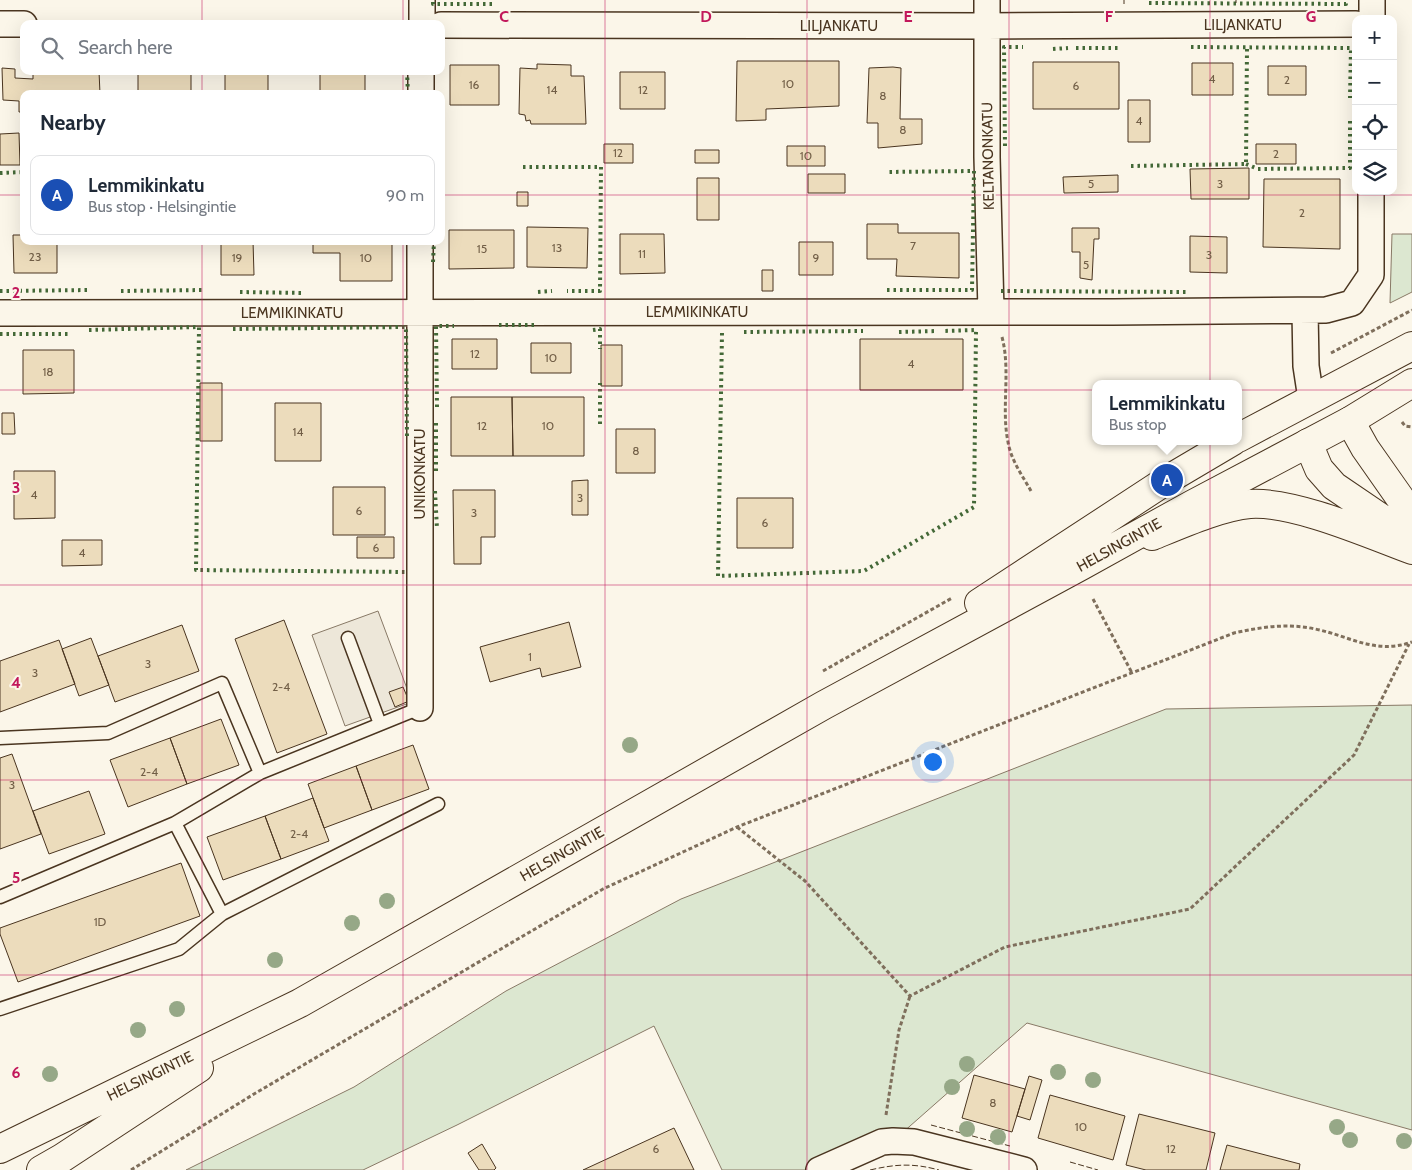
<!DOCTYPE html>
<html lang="en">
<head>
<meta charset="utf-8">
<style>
	:root { --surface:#fff; --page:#f6f6f7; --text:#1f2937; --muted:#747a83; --line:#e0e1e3; --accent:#c62828 }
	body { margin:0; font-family:Cabin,sans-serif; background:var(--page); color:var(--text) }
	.controls { position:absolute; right:15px; top:15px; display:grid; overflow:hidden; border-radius:10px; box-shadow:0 5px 20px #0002 }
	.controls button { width:45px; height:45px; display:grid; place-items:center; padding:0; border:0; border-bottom:1px solid var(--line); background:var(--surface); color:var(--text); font:25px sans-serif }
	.you { position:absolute; left:932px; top:761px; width:18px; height:18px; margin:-12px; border:4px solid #fff; border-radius:50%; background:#1a73e8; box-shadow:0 0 0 8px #1a73e833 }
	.badge { display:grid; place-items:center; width:32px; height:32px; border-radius:50%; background:var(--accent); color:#fff; font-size:16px; font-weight:700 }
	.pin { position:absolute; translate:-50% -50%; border:2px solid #fff; box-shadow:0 1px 5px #0006 }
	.popup { position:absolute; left:1092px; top:380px; width:150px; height:65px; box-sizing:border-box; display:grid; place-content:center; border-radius:10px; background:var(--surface); filter:drop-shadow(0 1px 4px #0005); font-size:16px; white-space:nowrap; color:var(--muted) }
	.popup b { font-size:19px; color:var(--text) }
	.popup::after { content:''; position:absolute; left:50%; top:100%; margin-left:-10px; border:10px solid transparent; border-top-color:var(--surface) }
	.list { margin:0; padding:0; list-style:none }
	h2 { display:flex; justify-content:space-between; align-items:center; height:65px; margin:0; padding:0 20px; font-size:21px }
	h2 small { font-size:16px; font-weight:400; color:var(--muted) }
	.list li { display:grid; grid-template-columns:32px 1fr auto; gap:15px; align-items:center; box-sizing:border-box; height:80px; margin:0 10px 10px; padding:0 10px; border:1px solid var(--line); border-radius:10px }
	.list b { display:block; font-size:19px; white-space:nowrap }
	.list p { margin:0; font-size:16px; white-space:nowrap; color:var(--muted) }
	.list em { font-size:16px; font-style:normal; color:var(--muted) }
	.icon { flex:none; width:28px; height:28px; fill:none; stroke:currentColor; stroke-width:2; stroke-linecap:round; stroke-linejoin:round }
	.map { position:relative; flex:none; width:1412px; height:1170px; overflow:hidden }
	.search { position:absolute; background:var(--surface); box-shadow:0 5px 20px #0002; left:20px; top:20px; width:425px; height:55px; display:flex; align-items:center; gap:12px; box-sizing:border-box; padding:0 18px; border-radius:10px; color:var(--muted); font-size:19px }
	.panel { position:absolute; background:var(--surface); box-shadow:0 5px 20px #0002; left:20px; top:90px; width:425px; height:155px; border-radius:10px }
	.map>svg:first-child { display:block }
</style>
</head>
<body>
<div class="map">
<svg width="1412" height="1170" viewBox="0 0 1412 1170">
	<rect width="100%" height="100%" fill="#fbf6e9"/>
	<path fill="#dce7d0" stroke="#887966" d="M1392,234H1412V292L1390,303Z
		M1412,705V1130L1027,1023L893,1141L819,1170H722L654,1026L457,1125L363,1170H186L354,1087L506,991L681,899L1166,709Z"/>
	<path fill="#ede7d9" stroke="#887966" d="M378,611L412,702L345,726L312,635Z"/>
	<path fill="#ecdcbc" stroke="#4a3520" d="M737,61H839V106L766,109V120L736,121Z
		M1033,62H1119V109H1033Z
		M1192,63H1233V95H1192Z
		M537,64L571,65V76H584L586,124H531L530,120L526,121L525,115L519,114L520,68L537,69Z
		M450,65H499V105H450Z
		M1268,66H1306V95H1268Z
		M893,67L901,68L900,119H922V144L878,148V123H867L869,68Z
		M2,68L15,69V78L33,79V71H99L100,94H24V112H19V101L3,100Z
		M138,71H191V94H138Z
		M225,71H268V94H225Z
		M320,71H365V94H320Z
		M620,72H665V109H620Z
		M1128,100H1150V142H1128Z
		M19,133L20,165H0V134Z
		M604,144H633V163H604Z
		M1256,144H1296V164H1256Z
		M787,146H825V166H787Z
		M695,150H719V163H695Z
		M1249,168V199H1191L1190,169Z
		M808,174H845V193H808Z
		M1118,175V192L1064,193L1063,177Z
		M697,178H719V220H697Z
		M1264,179H1340V249L1263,247Z
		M517,192H528V206H517Z
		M867,224H898V233H959V278L896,276L897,259H867Z
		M527,227L588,228L587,268L527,267Z
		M1072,228H1099V239H1094L1092,280L1080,278V252H1072Z
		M449,230H514V268L449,269Z
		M620,234H664L665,273L620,274Z
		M13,235H24V241H57V273H14Z
		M1190,236L1227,237V273L1190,272Z
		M221,241H253L254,275H221Z
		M313,241H392V281H340V253H313Z
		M799,242H833V275H799Z
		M762,270H773V291H762Z
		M452,339H497V369H452Z
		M860,339H963V390H860Z
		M531,343H571V373H531Z
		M601,345H622V386H601Z
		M23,350H74V393L23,394Z
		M200,383H222V441H200Z
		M451,397H512L513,456H451Z
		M512,397H584V456H513Z
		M275,403H321V461H275Z
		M2,413H14L15,434H2Z
		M616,429H655V473H616Z
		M14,471H55V518L14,519Z
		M588,480V515H572V481Z
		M333,487H385V535H333Z
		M453,490H495V537H481V564H454Z
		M737,498H793V548H737Z
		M357,537H394V558H357Z
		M62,540H102V565L62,566Z
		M284,620L327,734L277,753L235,639Z
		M569,622L581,667L542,677L540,668L490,682L480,647Z
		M182,625L199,671L115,702L98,656Z
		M91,638L109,685L79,696L62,649Z
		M59,640L75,684L0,712V661Z
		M403,687L409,701L395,707L389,692Z
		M221,719L239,765L187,784L170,738Z
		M170,738L187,784L128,807L110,760Z
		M413,745L429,789L372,810L356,766Z
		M12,754L41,834L0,849V758Z
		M356,766L372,810L324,828L308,784Z
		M89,791L105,834L49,854L33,811Z
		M313,798L329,841L281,859L265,816Z
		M265,816L281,859L223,880L207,837Z
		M181,863L200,916L18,982L0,934V928Z
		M974,1075L1025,1089L1012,1132L962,1118Z
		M1029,1076L1042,1080L1030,1120L1017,1116Z
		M1050,1095L1125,1116L1113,1160L1038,1138Z
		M1139,1114L1215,1133L1206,1170H1146L1126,1165Z
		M674,1128L694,1170H583Z
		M482,1144L496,1168L494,1170H479L468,1153Z
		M1227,1145L1300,1164L1299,1170H1220Z"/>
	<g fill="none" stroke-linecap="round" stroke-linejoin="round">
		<defs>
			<path id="lane" d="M348,638L380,724
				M0,738L108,733L222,683L260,773
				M0,897L175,823
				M222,914L175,823L260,773L420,708
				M0,1009L179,949L222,914L438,804"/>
			<path id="street" d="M422,0V24
				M987,0V157L991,311
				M1372,0V19
				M0,24H24
				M441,25L987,26L1356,24
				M421,94V71
				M1305,311L1306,366L1311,399
				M0,313L1113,312L1326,310L1352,303L1371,275V191
				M420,708V241
				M819,1170L882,1142L893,1141L914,1142L1024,1170"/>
			<path id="secondary" d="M1350,421L1365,448L1412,515
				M1308,443L1319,469L1334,486L1412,539
				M1152,536C1179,525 1222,506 1250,504C1294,501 1369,534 1412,550"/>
			<path id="primary" d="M1238,438L1412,346
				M979,603L1167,480L1233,441
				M0,1149L300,1003L824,705L1081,566L1193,504L1350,421L1412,383
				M41,1170L62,1158L199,1068"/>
		</defs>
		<use href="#lane" stroke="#4a3520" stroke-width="15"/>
		<use href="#street" stroke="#4a3520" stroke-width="28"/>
		<use href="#secondary" stroke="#4a3520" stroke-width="30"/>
		<use href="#primary" stroke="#4a3520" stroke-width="30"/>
		<path stroke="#7f6f5c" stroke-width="3" stroke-dasharray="4 2.5" stroke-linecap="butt" d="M1002,337C1011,371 1001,408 1008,442C1011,460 1022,475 1031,491
			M1331,353L1412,310
			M1402,422L1405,426L1412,427
			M1093,599L1132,673
			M823,671L952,598
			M737,827L805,881L910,996L1005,947L1190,909L1354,755L1409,644
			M886,1115L899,1030L910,996
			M131,1170L254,1094L603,889L737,827L1234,633C1261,627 1288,623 1315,629C1350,636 1375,655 1412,642"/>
		<use href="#lane" stroke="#fbf6e9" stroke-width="12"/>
		<use href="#street" stroke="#fbf6e9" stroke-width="25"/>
		<use href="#secondary" stroke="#fbf6e9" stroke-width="28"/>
		<use href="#primary" stroke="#fbf6e9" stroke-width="28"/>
		<path stroke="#436837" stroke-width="4" stroke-dasharray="2.5 4" stroke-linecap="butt" d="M433,2V4H496
			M1149,3L1346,4V0
			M1191,47L1351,48L1350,98
			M1076,48H1121
			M1053,49L1068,48
			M407,71L408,94
			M1005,146L1004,47H1023
			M1246,164L1258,169L1350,168V120
			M1131,166L1246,164L1247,48
			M523,167H601L600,291H567
			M0,173L24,172
			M433,262L434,241
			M887,290H972L974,171L887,172
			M0,291L90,290
			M121,291L205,290
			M1001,291L1187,292
			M240,292L305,293
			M538,292L552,291
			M499,325H535
			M233,329L406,327L407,437
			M89,330L199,327L196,570L406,572
			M593,330L600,329V349
			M744,332L863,331
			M899,332L938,331
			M722,333L718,576L864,571L974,507L976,330L943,331
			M0,334H69
			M437,407L436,326H454
			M436,423V472
			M600,424V383
			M435,491L437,529"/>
		<path stroke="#4a3520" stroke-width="1" stroke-dasharray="6 2.5" stroke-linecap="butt" d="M1236,0V3
			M1124,4V0
			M931,1125L1010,1146
			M1070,1162L1098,1170
			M870,1170C896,1164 913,1163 939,1170"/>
	</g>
	<g fill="#96a887">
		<circle cx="630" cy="745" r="8"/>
		<circle cx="387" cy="901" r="8"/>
		<circle cx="352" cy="923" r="8"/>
		<circle cx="275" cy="960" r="8"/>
		<circle cx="177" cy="1009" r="8"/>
		<circle cx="138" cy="1030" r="8"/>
		<circle cx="967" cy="1064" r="8"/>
		<circle cx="1058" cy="1072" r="8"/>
		<circle cx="50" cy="1074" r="8"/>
		<circle cx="1093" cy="1080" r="8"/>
		<circle cx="952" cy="1087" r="8"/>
		<circle cx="1337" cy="1127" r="8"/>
		<circle cx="967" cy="1129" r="8"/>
		<circle cx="998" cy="1137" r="8"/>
		<circle cx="1350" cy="1140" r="8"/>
		<circle cx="1404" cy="1141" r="8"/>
	</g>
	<path fill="none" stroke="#c2185b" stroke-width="1" stroke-opacity="0.55" d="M202,0V24M403,0V24M605,0V1170M807,0V1170M1009,0V1170M1210,0V1170M202,71V94M403,71V94M0,195H24M441,195H1412M202,241V1170M403,241V1170M0,390H1412M0,585H1412M0,780H1412M0,975H1412"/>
	<g text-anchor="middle" stroke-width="4" stroke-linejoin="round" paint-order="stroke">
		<g font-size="12" fill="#725f47">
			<text x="1212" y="83">4</text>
			<text x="1287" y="84">2</text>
			<text x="788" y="88">10</text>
			<text x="474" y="89">16</text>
			<text x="1076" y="90">6</text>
			<text x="552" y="94">14</text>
			<text x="643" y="94">12</text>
			<text x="883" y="100">8</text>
			<text x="1139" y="125">4</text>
			<text x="903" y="134">8</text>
			<text x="618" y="157">12</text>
			<text x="1276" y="158">2</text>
			<text x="806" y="160">10</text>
			<text x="1091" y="188">5</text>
			<text x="1220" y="188">3</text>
			<text x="1302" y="217">2</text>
			<text x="913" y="250">7</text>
			<text x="557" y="252">13</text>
			<text x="482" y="253">15</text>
			<text x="642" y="258">11</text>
			<text x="1209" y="259">3</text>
			<text x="35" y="261">23</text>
			<text x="237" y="262">19</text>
			<text x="366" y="262">10</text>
			<text x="816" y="262">9</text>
			<text x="1086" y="269">5</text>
			<text x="475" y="358">12</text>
			<text x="551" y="362">10</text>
			<text x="911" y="368">4</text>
			<text x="48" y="376">18</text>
			<text x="482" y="430">12</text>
			<text x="548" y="430">10</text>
			<text x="298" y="436">14</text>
			<text x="636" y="455">8</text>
			<text x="34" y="499">4</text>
			<text x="580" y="502">3</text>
			<text x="359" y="515">6</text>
			<text x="474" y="517">3</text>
			<text x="765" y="527">6</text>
			<text x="376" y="552">6</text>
			<text x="82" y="557">4</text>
			<text x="530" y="661">1</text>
			<text x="148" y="668">3</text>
			<text x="35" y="677">3</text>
			<text x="281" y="691">2-4</text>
			<text x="149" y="776">2-4</text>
			<text x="12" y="789">3</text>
			<text x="299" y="838">2-4</text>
			<text x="100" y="926">1D</text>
			<text x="993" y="1107">8</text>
			<text x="1081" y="1131">10</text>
			<text x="656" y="1153">6</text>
			<text x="1171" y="1153">12</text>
		</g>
		<g font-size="15" fill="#4a3520" stroke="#fbf6e9">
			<text x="1243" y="30">LILJANKATU</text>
			<text x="839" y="31">LILJANKATU</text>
			<text transform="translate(988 156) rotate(-91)" y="5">KELTANONKATU</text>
			<text x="697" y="317">LEMMIKINKATU</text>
			<text x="292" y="318">LEMMIKINKATU</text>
			<text transform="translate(420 474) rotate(-90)" y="5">UNIKONKATU</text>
			<text transform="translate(1119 545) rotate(-29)" y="5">HELSINGINTIE</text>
			<text transform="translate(562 854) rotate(-30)" y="5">HELSINGINTIE</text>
			<text transform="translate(150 1076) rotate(-26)" y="5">HELSINGINTIE</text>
		</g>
	</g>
	<g font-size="16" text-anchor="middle" font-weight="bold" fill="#c2185b" stroke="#fbf6e9" stroke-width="4" stroke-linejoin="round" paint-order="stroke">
		<text x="504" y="22">C</text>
		<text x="706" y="22">D</text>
		<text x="908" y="22">E</text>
		<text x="1109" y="22">F</text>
		<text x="1311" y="22">G</text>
		<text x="16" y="298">2</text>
		<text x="16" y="493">3</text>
		<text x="16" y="688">4</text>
		<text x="16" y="883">5</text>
		<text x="16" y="1078">6</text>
	</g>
</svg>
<div class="controls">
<button>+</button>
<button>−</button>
<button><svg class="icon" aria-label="locate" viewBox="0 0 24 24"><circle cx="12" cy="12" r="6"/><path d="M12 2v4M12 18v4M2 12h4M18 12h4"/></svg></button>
<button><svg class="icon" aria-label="layers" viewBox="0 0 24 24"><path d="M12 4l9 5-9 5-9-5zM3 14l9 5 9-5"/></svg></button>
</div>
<div class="you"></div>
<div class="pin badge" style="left:1167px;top:480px;background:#1a4fb4">A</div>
<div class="popup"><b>Lemmikinkatu</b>Bus stop</div>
<div class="search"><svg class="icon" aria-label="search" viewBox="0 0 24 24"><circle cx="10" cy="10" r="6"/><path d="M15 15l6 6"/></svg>Search here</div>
<section class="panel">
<h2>Nearby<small></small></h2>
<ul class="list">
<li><span class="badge" style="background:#1a4fb4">A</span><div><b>Lemmikinkatu</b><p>Bus stop · Helsingintie</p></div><em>90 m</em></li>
</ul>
</section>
</div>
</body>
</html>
